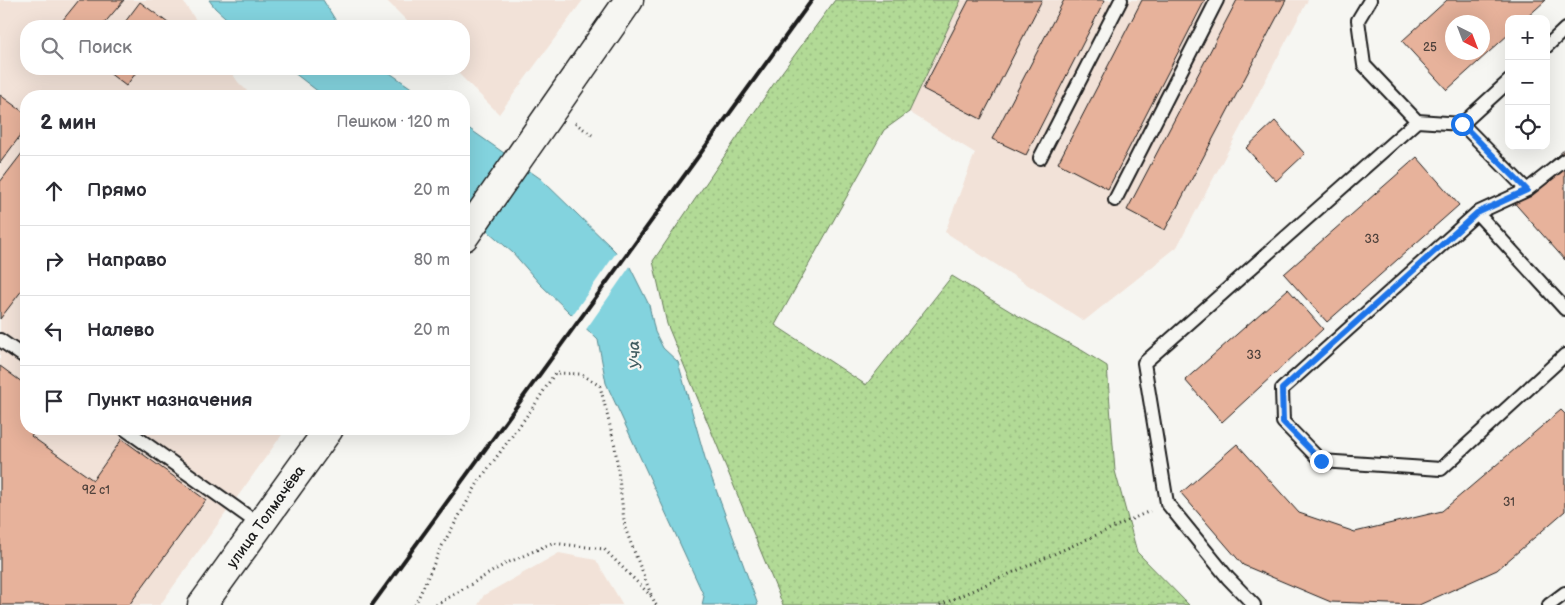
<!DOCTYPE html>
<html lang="ru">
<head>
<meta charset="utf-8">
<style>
	:root { --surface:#fff; --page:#f2f2f3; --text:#2b2b33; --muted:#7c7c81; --line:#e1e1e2 }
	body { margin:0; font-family:"Balsamiq Sans",sans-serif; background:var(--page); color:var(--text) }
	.controls { position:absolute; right:15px; top:15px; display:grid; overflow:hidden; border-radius:10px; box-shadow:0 5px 20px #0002 }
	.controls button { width:45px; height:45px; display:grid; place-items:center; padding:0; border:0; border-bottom:1px solid var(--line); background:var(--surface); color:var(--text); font:25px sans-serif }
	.compass { position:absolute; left:1445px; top:15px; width:45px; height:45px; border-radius:50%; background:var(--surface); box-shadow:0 5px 20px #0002; rotate:138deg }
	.stop { position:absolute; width:15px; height:15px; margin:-11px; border:4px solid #1a73e8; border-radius:50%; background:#fff }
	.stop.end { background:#1a73e8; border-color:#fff; box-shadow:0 1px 5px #0008 }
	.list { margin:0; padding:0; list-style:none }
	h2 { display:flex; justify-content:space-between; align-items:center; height:65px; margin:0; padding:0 20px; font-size:21px }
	h2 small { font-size:16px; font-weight:400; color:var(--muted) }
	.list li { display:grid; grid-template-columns:32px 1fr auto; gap:15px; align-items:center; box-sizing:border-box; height:70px; padding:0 20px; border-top:1px solid var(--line) }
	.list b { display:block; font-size:19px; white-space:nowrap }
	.list em { font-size:16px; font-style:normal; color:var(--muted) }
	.icon { flex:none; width:28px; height:28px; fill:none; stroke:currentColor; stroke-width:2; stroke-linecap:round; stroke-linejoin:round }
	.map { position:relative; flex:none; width:1565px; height:605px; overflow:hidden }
	.search { position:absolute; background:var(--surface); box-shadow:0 5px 20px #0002; left:20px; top:20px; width:450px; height:55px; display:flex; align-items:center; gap:12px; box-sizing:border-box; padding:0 18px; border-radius:20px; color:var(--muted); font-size:19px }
	.panel { position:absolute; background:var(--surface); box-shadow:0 5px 20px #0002; left:20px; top:90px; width:450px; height:345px; border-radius:20px }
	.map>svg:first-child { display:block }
</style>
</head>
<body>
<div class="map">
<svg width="1565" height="605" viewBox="0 0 1565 605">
	<defs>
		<pattern id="grass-dots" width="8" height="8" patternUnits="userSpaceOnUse" patternTransform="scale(1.25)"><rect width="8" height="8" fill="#b2da96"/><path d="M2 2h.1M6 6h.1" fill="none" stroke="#98ba81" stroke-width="1.8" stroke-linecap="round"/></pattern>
	</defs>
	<rect width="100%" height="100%" fill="#f6f6f2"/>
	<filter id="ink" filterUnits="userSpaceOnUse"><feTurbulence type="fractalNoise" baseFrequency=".02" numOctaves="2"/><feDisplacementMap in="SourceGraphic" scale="10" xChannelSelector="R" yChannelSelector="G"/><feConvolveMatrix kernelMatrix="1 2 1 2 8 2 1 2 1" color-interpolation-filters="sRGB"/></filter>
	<g filter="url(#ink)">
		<path fill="#f2e2d8" d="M0,0H182L200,26H26V69H229L238,82L252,96H26V429H286L160,605H0Z
			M386,0H583L499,114L454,69H464V26H412Z
			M961,0H1308L1177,247L1084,321L945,232L975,153L909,112Z
			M559,553L596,560L623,605H478L484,595Z"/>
		<path fill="url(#grass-dots)" stroke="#677b59" d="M835,0H961L909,112L884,130L775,325L866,385L952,276L1013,313L1083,351L1107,366L1115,471L1137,552L1189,605H783L667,324L653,261L777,79Z"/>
		<path fill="#83d3de" stroke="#5a8a90" d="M209,0H323L339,26H235L215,8Z
			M289,69H384L423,96H324Z
			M464,125L541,179L612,248L630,267L649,305L655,332L663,348L678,362L707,465L758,605H702L704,596L606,383L598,340L540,284L513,253L464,210Z"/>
		<path fill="#f6f6f2" d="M618,250L631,265L585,331L571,317Z"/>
		<path fill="#e7b29b" stroke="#1c1c1c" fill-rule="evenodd" d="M79,0H124L102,26H58Z
			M969,0H1042L981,119L923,89Z
			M1064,0H1105L1026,155L992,139Z
			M1142,0H1205L1108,189L1058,163Z
			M1237,0H1286L1165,230L1127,210Z
			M1447,0H1546L1525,19H1509V34L1447,90L1402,41ZM1452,22H1482V52H1452Z
			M140,2L172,26H122Z
			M104,69H139L126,86Z
			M0,95L26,114V128L0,163Z
			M1275,121L1305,154L1276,181L1246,148Z
			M26,148V285L0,319V182Z
			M1565,149V260L1510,198Z
			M1417,157L1459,205L1327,322L1284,274Z
			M1288,289L1323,329L1222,422L1185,380Z
			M0,366L26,385V429H36L31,436L93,480L122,439L206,500L129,605H0Z
			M1561,410L1565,414V511L1497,570L1419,605L1331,602L1243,565L1181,493L1237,444L1299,513L1355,532L1442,511Z"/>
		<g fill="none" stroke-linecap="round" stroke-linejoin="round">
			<defs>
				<path id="service" d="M1370,0L1358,20L1364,65L1417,121
					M1546,47L1565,29
					M1462,124L1527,190
					M1040,158L1121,0
					M1565,160L1527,190L1477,213L1282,389L1283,422L1321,461L1441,469L1565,355
					M1115,200L1217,0
					M1477,213L1565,309
					M0,340L26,358
					M125,429L260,525
					M1254,605L1228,578L1167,503L1144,363L1417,121L1462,124L1509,81
					M1549,605L1565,593"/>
				<g id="tertiary">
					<path d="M464,237L629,0"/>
					<path id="s1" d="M202,605L329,429"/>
				</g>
			</defs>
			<use href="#service" stroke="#1c1c1c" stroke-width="16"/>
			<use href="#tertiary" stroke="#1c1c1c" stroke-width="31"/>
			<path stroke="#1c1c1c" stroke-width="3" stroke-dasharray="1 4" stroke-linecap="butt" d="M575,123L592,135
				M464,302L465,303
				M415,605L442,546L479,481L534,406L555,373L581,374L600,386L615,446L625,528L652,597
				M436,605L505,564L552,543L604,549L652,597L656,605
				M940,605L1150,511"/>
			<use href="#service" stroke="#f6f6f2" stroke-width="12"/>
			<use href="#tertiary" stroke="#f6f6f2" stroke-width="28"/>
			<path stroke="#1c1c1c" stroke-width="4" d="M372,605L812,0"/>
		</g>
	</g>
	<g fill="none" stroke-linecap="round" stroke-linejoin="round" filter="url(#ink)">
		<path stroke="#1a73e8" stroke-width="6" d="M1321,461L1283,422L1282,389L1477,213L1527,190L1462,124"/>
	</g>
	<g text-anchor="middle" stroke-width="4.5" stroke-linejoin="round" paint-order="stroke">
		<g font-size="12" fill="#4f423c">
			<text x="1430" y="51">25</text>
			<text x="1372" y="243">33</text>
			<text x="1254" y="359">33</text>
			<text x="96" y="494">92 с1</text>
			<text x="1509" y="506">31</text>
		</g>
		<g font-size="15" fill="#1c1c1c" stroke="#f6f6f2">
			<text dy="5" stroke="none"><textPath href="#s1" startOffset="109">улица Толмачёва</textPath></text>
		</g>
		<g font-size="16" font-style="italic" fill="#405c60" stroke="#f6f6f2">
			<text transform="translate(634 355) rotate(-96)" y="6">Уча</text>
		</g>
	</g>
</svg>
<div class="controls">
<button>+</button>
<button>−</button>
<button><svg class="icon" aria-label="locate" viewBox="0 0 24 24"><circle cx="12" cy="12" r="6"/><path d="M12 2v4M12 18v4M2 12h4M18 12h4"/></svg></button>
</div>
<svg class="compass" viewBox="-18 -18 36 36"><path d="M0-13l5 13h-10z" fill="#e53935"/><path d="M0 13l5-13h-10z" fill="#7c7c81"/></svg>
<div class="stop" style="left:1462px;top:124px"></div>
<div class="stop end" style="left:1321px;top:461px"></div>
<div class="search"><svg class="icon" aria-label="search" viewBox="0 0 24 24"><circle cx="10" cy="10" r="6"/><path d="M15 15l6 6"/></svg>Поиск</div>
<section class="panel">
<h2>2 мин<small>Пешком · 120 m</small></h2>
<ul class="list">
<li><svg class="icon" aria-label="ahead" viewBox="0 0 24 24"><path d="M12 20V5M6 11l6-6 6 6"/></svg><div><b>Прямо</b></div><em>20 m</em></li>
<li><svg class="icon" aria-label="right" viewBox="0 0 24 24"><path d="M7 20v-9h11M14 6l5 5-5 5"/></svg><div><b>Направо</b></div><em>80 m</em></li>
<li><svg class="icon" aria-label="left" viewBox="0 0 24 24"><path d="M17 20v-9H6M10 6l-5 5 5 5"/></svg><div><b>Налево</b></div><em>20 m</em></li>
<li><svg class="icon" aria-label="arrive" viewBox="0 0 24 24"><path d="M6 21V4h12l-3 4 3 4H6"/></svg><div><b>Пункт назначения</b></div></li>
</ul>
</section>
</div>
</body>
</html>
